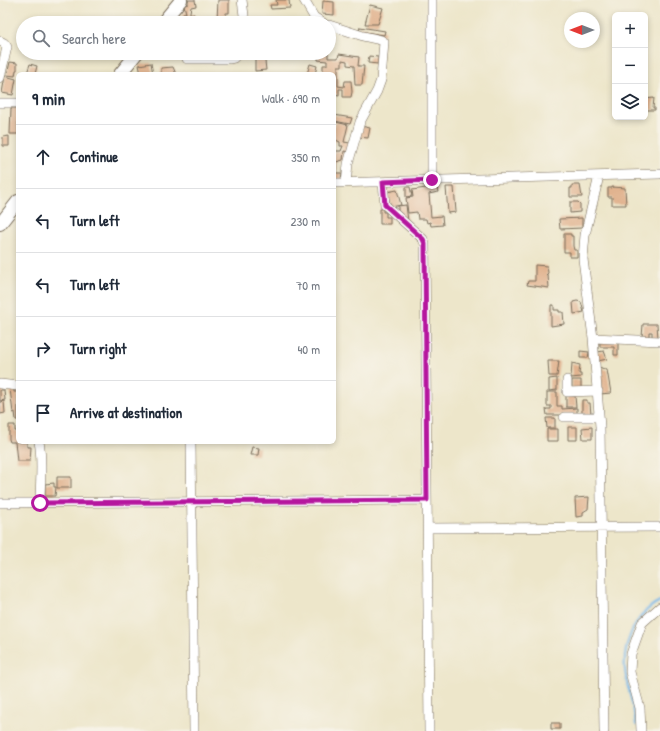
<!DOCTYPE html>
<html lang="en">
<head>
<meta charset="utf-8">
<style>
	:root { --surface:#fff; --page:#f2f2f3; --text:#1f2937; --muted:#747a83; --line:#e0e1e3 }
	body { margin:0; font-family:"Patrick Hand",sans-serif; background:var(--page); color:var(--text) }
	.controls { position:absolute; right:12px; top:12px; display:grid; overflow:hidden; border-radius:6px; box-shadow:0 2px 6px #0003 }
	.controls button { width:36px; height:36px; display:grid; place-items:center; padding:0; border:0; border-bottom:1px solid var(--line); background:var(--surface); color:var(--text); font:20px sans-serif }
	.compass { position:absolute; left:564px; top:12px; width:36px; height:36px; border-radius:50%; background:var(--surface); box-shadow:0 2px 6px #0003; rotate:270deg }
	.stop { position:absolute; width:12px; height:12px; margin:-9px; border:3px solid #b5179e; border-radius:50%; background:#fff }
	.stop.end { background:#b5179e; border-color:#fff; box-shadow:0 1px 4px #0008 }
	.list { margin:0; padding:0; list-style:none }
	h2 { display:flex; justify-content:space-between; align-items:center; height:52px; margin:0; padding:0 16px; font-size:17px }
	h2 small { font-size:13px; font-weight:400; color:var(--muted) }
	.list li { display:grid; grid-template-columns:26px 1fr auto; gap:12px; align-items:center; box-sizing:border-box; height:64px; padding:0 16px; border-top:1px solid var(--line) }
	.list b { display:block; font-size:15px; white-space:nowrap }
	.list em { font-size:13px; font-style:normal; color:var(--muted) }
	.icon { flex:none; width:22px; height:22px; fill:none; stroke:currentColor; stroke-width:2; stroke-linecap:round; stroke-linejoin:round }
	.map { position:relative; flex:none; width:660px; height:731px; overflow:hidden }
	.search { position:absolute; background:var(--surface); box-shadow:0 2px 6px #0003; left:16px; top:16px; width:320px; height:44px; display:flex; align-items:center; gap:10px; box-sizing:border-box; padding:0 14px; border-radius:22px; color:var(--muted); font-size:15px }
	.panel { position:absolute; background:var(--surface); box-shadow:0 2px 6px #0003; left:16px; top:72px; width:320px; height:372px; border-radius:6px }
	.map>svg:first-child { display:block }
</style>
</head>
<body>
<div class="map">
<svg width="660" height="731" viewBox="0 0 660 731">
	<rect width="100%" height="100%" fill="#f7f3e8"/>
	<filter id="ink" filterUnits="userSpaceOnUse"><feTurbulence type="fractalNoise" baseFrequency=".025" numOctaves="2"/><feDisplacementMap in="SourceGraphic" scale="8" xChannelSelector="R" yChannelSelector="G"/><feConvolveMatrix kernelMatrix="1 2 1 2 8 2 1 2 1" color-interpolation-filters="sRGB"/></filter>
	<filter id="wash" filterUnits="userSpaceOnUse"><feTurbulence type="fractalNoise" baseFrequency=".012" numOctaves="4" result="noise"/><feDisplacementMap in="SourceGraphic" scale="16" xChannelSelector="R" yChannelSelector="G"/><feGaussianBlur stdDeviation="0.9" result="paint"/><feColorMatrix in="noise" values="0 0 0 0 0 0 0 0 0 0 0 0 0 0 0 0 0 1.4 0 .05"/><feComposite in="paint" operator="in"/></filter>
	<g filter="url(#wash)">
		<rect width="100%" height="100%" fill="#ede6ca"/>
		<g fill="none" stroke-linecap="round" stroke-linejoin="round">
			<path stroke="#78baed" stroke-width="2" d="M636,725C634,706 629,694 626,677C620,648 634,614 660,601"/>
		</g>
		<g id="blocks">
			<path fill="#e1b38f" d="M188,0H195L196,6L191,7L190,12V15L194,14L197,23H184L183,13H186L184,5L188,4Z
				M218,0H229V13H226V17H231V23H223V18L217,19Z
				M276,0H289L290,8L271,9L270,5H277Z
				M323,1L334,2V15L322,14Z
				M370,5L383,8L378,24H365Z
				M360,27L385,31L384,35L359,31Z
				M251,53H264L266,70L255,71V58H262V56L251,58Z
				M318,53H328V58H338L339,54L359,57L358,66H364L362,85H355L354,66L347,65V61L342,60V66H338V86L344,87L345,81H351L352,92L351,97H343V89H339V95L334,94V74H323V65H327V61L318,60Z
				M369,56L378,57V64L368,63Z
				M10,62L17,63V70H16L15,76L7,75Z
				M151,63L153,74H141L139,65Z
				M30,64L37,66L35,74L27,73Z
				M310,64L317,66L315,74H307Z
				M173,67L176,74H161V68Z
				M5,76L16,79L13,95L2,93Z
				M654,98L653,108H655V110H645V99Z
				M11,108H18V134H10Z
				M334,115L352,118L350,124L334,121Z
				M336,122L348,125L344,142L350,143L348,152L344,151L343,160L336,162V173H342L341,179L334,178V151H341L343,146H340V142L336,140L334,145V127Z
				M361,126L370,128L368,138L359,137Z
				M9,136V146H3V137Z
				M572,185H580L582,197H570V188H572Z
				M406,187H410L412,196L406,197Z
				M433,187L437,188L438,192L429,194L431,217L442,216L443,225L431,226L430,222L427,223L426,219H418L417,212L408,213L406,198L413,197L412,190Z
				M446,187H454L456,212L448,213Z
				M612,187L625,188L626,205H612V197H608V188H612Z
				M397,190L401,205L391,207L387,192Z
				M570,202H578L580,204V212L570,213Z
				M406,205L408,221L398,213V206Z
				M380,209H383V212H386V217H390V224H380Z
				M582,218V228L560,229L559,219Z
				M564,234H571V236H573V246L574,250H577V257H570V252H564Z
				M535,265L547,266L548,273L546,275H548L549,288L527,285L528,281H535Z
				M577,301L581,302L584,312L574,314L573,302Z
				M551,305H554V310H559V312H563L564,324L551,326Z
				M643,324H657L658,338L652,339V332H649V337H642Z
				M600,341H618V355H614V347H600Z
				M580,351L589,352L588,358H580Z
				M604,351L607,359L598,361L597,352Z
				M548,361H559L557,376H549Z
				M572,363L580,365L579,374H581V377L571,378Z
				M599,367L607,370L611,393L600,394Z
				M557,378V390L549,391V379Z
				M572,380H581V388L572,389Z
				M10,389H14V392H18V420H16L15,412L13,413Z
				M0,390H4L5,400L0,401Z
				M547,392H557V406H562V409L577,408V415H547L546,409H551V406H547Z
				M566,396H575L576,407H566Z
				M582,400H587V403H590L591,415H582Z
				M4,401L5,413L0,414V402Z
				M546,418H555V428H547Z
				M9,425H15V431H18V442H27V447H31L30,461H17L15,442H10L9,439Z
				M568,427H577V440H568Z
				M592,427V439H583L582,428Z
				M547,429H558V441H547Z
				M252,447L259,448L258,455H250Z
				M57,477H71V488H57Z
				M54,483V487H56L55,496H45V484Z
				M589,497L588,509L583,512V516L576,517L575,498Z
				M551,723H560V729H551Z"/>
		</g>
	</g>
	<g filter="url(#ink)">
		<use href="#blocks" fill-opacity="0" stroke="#796c5a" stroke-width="1"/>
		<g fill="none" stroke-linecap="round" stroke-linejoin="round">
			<defs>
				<path id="minor" d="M242,0L245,23
					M304,0L314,17L323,23
					M329,25L363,36L381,40L384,42L381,80L377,91L360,122L348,164L346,183
					M0,41L4,43L7,47L0,78
					M187,53V59H229L234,58L238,53
					M0,103H18
					M599,176L585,235L583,259L593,338L600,427L604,731
					M432,180V0
					M383,182L385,205L423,239L425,244L429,731
					M334,183L660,174
					M593,338L660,341
					M567,380V392L598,391
					M0,384L18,386
					M564,417H599
					M39,442C43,459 40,484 40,503
					M191,442L194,731
					M0,503L427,500
					M428,528L660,527
					M641,731L640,708L630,672L631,654L642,623L660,607"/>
				<path id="major" d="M162,23L181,0
					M120,74L137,53
					M0,224L18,201"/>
			</defs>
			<use href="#minor" stroke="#796c5a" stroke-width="10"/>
			<use href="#major" stroke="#796c5a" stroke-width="14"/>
			<use href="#minor" stroke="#fff" stroke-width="9"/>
			<use href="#major" stroke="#fff" stroke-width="12"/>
		</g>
	</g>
	<g fill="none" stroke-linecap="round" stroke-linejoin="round" filter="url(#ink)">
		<path stroke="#b5179e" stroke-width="5" d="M40,503L427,500L425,244L423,239L385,205L383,182L432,180"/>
	</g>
</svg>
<div class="controls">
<button>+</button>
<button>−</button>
<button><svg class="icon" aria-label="layers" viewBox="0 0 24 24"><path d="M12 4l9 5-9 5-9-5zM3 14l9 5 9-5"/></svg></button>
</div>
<svg class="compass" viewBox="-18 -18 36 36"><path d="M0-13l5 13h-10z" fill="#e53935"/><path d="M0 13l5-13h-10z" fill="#747a83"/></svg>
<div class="stop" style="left:40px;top:503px"></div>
<div class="stop end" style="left:432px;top:180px"></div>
<div class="search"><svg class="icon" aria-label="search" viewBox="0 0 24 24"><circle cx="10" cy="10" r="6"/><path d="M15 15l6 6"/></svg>Search here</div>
<section class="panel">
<h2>9 min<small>Walk · 690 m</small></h2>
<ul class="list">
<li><svg class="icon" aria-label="ahead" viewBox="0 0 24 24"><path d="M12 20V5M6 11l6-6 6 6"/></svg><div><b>Continue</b></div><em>350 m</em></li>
<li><svg class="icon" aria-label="left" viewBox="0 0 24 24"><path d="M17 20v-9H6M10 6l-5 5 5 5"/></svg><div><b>Turn left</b></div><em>230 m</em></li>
<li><svg class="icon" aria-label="left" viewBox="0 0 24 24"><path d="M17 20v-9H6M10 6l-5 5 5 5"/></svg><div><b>Turn left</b></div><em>70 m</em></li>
<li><svg class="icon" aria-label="right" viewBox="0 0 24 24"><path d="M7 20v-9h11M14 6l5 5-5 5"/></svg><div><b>Turn right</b></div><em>40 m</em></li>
<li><svg class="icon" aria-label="arrive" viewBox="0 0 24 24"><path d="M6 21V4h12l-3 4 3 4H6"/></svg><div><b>Arrive at destination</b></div></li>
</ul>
</section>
</div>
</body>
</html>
